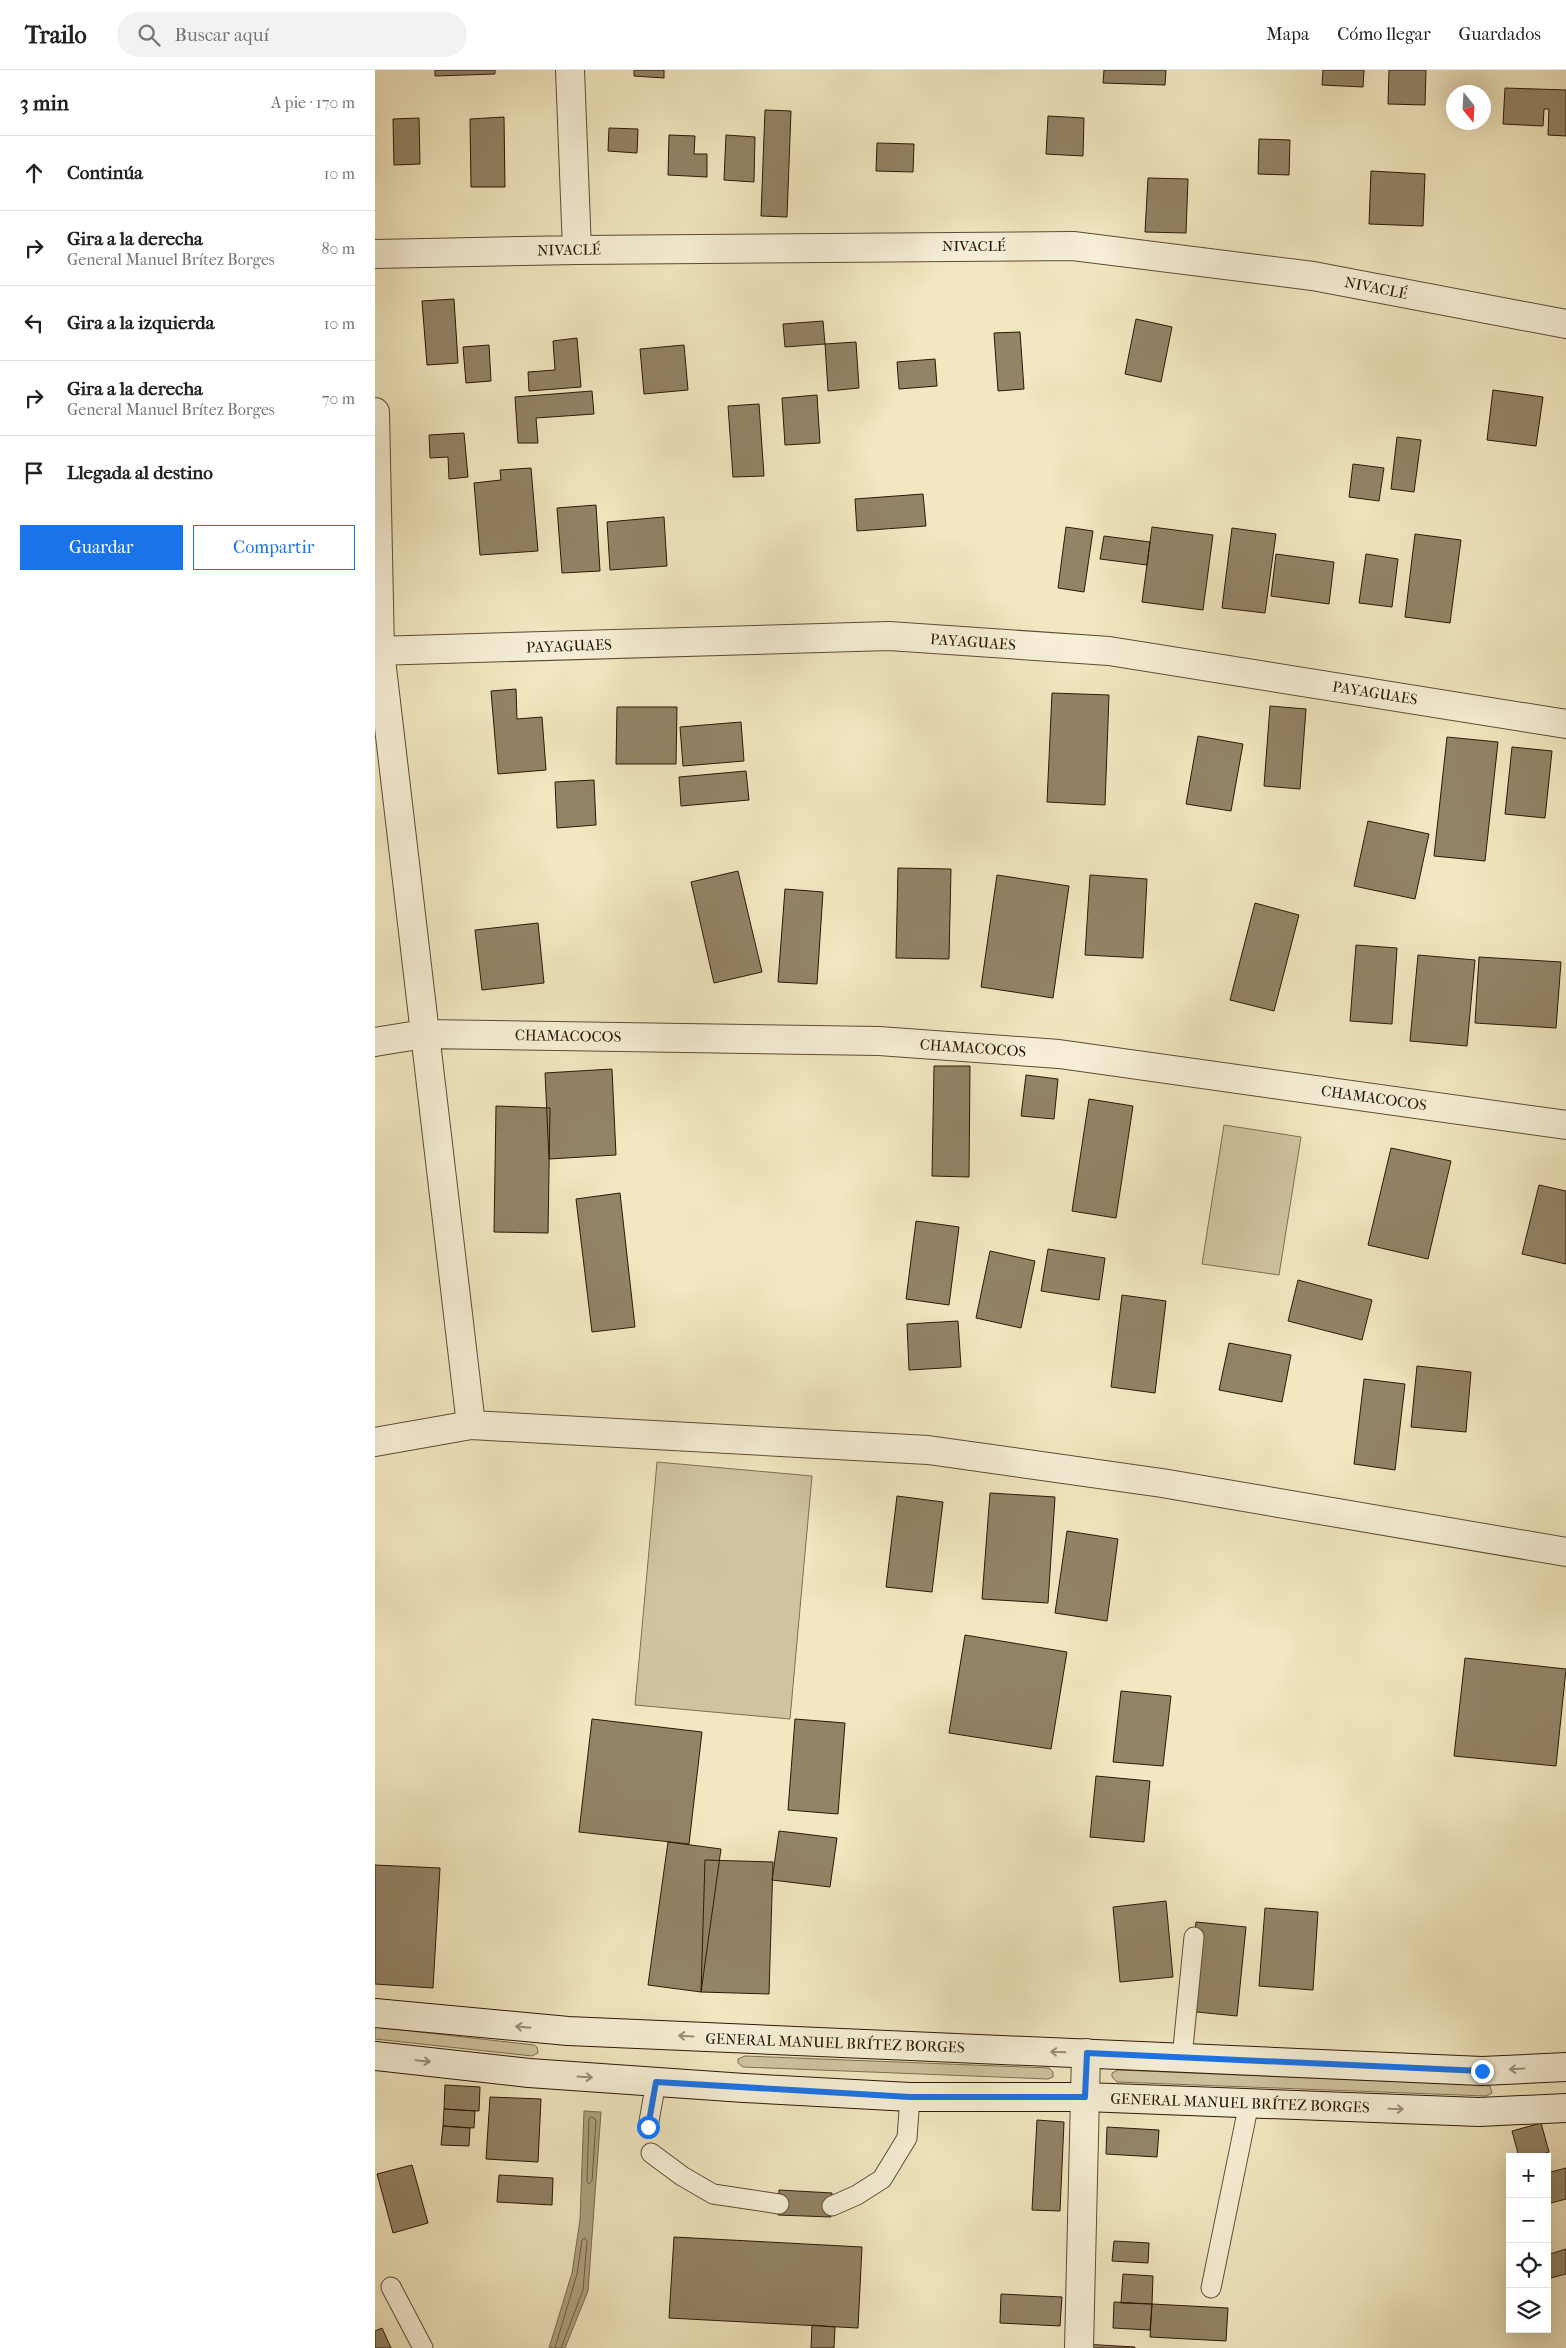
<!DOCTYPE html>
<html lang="es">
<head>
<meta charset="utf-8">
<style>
	:root { --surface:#fff; --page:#f2f2f2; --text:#222; --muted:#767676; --line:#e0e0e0; --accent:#1a73e8 }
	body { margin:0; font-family:"IM FELL French Canon",serif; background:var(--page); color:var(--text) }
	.controls { position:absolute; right:15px; bottom:15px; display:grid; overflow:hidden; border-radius:0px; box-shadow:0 5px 20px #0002 }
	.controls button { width:45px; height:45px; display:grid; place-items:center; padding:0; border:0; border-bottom:1px solid var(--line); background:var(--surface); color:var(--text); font:25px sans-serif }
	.compass { position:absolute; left:1071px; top:15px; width:45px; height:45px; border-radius:50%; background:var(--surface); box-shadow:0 5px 20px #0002; rotate:162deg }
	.stop { position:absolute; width:15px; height:15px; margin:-11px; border:4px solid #1a73e8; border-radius:50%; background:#fff }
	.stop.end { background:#1a73e8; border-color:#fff; box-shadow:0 1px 5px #0008 }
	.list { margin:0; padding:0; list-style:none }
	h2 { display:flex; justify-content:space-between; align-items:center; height:65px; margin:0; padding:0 20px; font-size:21px }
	h2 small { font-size:16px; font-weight:400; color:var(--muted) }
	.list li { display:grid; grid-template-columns:32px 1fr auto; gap:15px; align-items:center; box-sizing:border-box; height:75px; padding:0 20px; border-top:1px solid var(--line) }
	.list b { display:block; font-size:19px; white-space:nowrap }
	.list p { margin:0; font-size:16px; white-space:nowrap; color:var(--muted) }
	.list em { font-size:16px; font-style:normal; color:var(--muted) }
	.actions { display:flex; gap:10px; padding:15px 20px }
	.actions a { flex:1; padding:11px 0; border:1px solid var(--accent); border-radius:0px; text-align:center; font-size:18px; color:var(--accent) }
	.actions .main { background:var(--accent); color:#fff }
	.icon { flex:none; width:28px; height:28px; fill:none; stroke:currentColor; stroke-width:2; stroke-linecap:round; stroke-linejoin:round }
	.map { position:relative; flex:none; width:1191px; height:2278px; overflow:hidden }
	header { display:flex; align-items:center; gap:30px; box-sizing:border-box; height:70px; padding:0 25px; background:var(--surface); border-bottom:1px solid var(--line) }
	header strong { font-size:24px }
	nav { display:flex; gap:28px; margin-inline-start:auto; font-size:18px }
	.search { width:350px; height:45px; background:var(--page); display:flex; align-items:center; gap:12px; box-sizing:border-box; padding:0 18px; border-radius:28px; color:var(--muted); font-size:19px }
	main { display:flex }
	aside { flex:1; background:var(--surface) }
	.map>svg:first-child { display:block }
</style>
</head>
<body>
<header>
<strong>Trailo</strong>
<div class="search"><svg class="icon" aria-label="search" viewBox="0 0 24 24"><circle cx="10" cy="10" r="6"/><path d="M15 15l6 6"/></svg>Buscar aquí</div>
<nav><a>Mapa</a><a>Cómo llegar</a><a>Guardados</a></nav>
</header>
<main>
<aside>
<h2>3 min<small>A pie · 170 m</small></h2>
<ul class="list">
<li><svg class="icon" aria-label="ahead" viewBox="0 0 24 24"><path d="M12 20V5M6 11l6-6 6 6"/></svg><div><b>Continúa</b></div><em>10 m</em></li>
<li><svg class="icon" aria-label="right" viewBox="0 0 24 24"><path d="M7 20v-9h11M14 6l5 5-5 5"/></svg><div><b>Gira a la derecha</b><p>General Manuel Brítez Borges</p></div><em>80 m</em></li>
<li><svg class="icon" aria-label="left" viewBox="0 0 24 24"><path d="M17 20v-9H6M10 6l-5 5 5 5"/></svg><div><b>Gira a la izquierda</b></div><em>10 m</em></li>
<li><svg class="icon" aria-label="right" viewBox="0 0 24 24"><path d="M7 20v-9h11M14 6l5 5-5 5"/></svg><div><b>Gira a la derecha</b><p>General Manuel Brítez Borges</p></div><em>70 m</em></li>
<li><svg class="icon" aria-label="arrive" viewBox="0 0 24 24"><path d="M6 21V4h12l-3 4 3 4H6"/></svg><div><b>Llegada al destino</b></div></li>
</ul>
<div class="actions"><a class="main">Guardar</a><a>Compartir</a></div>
</aside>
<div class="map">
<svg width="1191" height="2278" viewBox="0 0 1191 2278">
	<rect width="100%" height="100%" fill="#f1e7c0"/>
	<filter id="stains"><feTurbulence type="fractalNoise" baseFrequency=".004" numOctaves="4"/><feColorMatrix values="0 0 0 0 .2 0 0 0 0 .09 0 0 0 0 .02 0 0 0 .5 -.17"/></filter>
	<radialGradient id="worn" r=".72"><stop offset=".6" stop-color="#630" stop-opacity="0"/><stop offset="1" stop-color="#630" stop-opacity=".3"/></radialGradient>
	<path fill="#d0c4a0" stroke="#7e6e52" d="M849,1055L926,1067L904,1205L827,1194Z
		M282,1392L437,1406L415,1649L260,1635Z
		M0,1957L159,1975L162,1977L163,1983L157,1986L0,1969Z
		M370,1986L674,1998L678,2002V2007L673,2009L368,1997L363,1993V1989Z
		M743,2000L1111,2015L1115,2016L1117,2023L1111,2026L742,2012L737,2007V2003Z"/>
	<path fill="#aea180" stroke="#7a6a4f" d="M209,2041L226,2042L213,2221L190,2278H174L197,2203L205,2150Z"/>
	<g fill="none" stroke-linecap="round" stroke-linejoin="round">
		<path stroke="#6e5c42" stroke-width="1" d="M217,2047L221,2050L217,2111L214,2114L212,2111L214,2049Z
			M180,2278L202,2204L207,2170L210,2168L212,2171L208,2220L186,2278"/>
	</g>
	<path fill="#938466" stroke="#2d1805" d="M60,0H120V4L60,6Z
		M259,0H289V8L259,6Z
		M729,0H791L790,15L728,13Z
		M948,0H989L988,17L947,15Z
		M1014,0H1051L1050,35L1013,34Z
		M1130,18L1191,20V66L1173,65L1174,39H1169L1168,56L1128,54Z
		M390,40L416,41L412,147L386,146Z
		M673,46L709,48L708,86L671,84Z
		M129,47L130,117H96L95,49Z
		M44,48L45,94L19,95L18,49Z
		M234,58L263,59L262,83L233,81Z
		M294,65L320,66L319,84H332V107L293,105Z
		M351,65L380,67L379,112L349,110Z
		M884,69L915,70L914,105L883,104Z
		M502,73L539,74L538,102L501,101Z
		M996,101L1050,104L1048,156L994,154Z
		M773,108L813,109L811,163L770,162Z
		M79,229L83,293L52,295L47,231Z
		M761,249L797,257L786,312L750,304Z
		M448,251L450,274L410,277L408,254Z
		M645,262L649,319L623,321L619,263Z
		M202,268L206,317L154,321L153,302L180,300L178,271Z
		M481,272L484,318L453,321L450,274Z
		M114,275L116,311L91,313L88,277Z
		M309,275L313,320L269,324L265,279Z
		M560,289L562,316L524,319L522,292Z
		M1118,320L1168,327L1161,376L1112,370Z
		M217,321L219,344L161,348L163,373H143L140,327Z
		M442,325L445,373L410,375L407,328Z
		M384,334L389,406L358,407L353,336Z
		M89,363L93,407L74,409L73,387L55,388L54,365Z
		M1022,367L1046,370L1039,422L1016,419Z
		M978,394L1009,398L1004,431L974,427Z
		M156,398L163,481L105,485L99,413L126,410L125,400Z
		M548,424L551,456L482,461L480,429Z
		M221,435L225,501L187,503L182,438Z
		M289,447L292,496L235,500L232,452Z
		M691,457L718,461L709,522L683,518Z
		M777,457L838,465L828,540L767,532Z
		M857,458L901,464L890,543L847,538Z
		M1040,464L1086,470L1075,553L1030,547Z
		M729,466L775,472L772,495L725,489Z
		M901,484L959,492L954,534L896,526Z
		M991,484L1023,489L1017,537L984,533Z
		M141,619L142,649L167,647L171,700L123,704L116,621Z
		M677,623L734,625L730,735L672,732Z
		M895,636L931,639L925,719L889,716Z
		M242,637H302L301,694H241Z
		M366,652L369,691L308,696L305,657Z
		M823,666L868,674L856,741L811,734Z
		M1072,667L1123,672L1110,791L1059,786Z
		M1137,677L1177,681L1170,748L1130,744Z
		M371,701L374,730L306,736L304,707Z
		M219,710L221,755L182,758L180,712Z
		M993,751L1054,764L1040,829L979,816Z
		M523,798L576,799L574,889L521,888Z
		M363,801L387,902L339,913L316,812Z
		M622,805L694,816L678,928L606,917Z
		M715,805L772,809L768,888L710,885Z
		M410,819L448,822L442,914L403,912Z
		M880,833L924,845L899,941L855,930Z
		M163,853L169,913L107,920L100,860Z
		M981,875L1022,878L1017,954L975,951Z
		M1043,885L1100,890L1092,976L1035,971Z
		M1104,887L1186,892L1181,958L1100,953Z
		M559,996H595L594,1107L557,1106Z
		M237,999L241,1085L174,1089L170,1003Z
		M651,1005L683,1009L679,1049L646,1046Z
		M714,1029L758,1036L741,1148L697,1141Z
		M121,1036L175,1038L173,1163L119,1162Z
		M1016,1078L1076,1091L1053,1189L993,1175Z
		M1164,1115L1191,1121V1194L1147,1184Z
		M245,1123L260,1257L217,1262L201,1129Z
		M541,1151L584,1157L574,1235L531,1229Z
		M673,1179L730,1188L724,1230L666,1221Z
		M615,1181L660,1191L646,1258L601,1248Z
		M923,1210L997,1230L987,1270L913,1251Z
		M747,1225L791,1231L780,1323L736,1317Z
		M583,1251L586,1297L534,1300L532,1254Z
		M854,1273L916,1285L907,1332L844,1320Z
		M1042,1296L1096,1302L1091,1362L1036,1357Z
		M989,1309L1030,1314L1020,1400L979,1394Z
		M615,1423L680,1427L673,1533L607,1529Z
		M522,1426L568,1432L557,1522L511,1517Z
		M692,1461L743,1469L732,1551L680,1543Z
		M590,1565L692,1582L676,1679L574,1663Z
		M1090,1588L1191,1599L1181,1696L1079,1686Z
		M746,1621L796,1626L788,1696L738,1692Z
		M217,1649L327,1662L314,1774L204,1762Z
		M420,1649L470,1653L463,1744L413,1740Z
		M721,1706L775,1711L769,1772L715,1767Z
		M404,1761L462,1768L455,1817L397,1810Z
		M293,1772L346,1779L326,1922L273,1915Z
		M330,1790L398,1792L394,1924L326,1922Z
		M0,1795L65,1798L58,1918L0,1914Z
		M791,1831L798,1907L745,1912L738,1837Z
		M890,1838L943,1842L938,1920L884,1916Z
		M821,1852L871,1857L862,1946L812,1941Z
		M70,2015L105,2017L104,2041L69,2039Z
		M115,2027L166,2029L163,2092L111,2089Z
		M69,2039L100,2041L99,2058L68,2056Z
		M662,2050L689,2052L685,2141L657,2140Z
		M1166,2053L1174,2082L1157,2087H1144L1137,2061Z
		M68,2056L95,2058L94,2076L66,2075Z
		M732,2057L784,2060L782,2087L731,2084Z
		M37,2095L53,2153L18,2163L2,2104Z
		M1191,2098V2129L1172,2134V2103Z
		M124,2105L178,2108L177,2135L122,2132Z
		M404,2120L457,2123L456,2147L403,2145Z
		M299,2167L487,2177L483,2258L294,2248Z
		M739,2171L774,2173L773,2193L737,2191Z
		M1191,2179V2204L1172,2209V2185Z
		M748,2204L778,2206L777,2234L746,2233Z
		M626,2224L687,2227L685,2256L625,2253Z
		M739,2232L777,2234L775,2260L738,2258Z
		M777,2234L853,2238L851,2271L775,2267Z
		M437,2255L460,2257L459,2278H436Z
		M7,2258L16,2278H0V2261Z
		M708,2274L760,2277V2278H707Z"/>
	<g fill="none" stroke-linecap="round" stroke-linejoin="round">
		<defs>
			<path id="service" d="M807,1988L819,1867
				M273,2057L281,2012
				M276,2083L307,2106L338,2124L404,2134
				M457,2136L482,2125L507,2109L532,2068L535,2027
				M16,2217L48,2278
				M836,2218L874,2033"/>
			<path id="minor" d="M195,0L202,180
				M0,184L202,180L698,176L938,206L1191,254
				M0,342L5,581L96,1355
				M0,581L514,566L734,581L1191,654
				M0,972L49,964L504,971L684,984L1191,1055
				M0,1372L96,1355L553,1380L787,1413L1191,1482
				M704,2278L711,1983"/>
			<path id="secondary" d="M0,1943L193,1961L1107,2001L1191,1997
				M0,1986L154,2003L369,2018L535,2027H710L1104,2042L1191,2038"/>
		</defs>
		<use href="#service" stroke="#5e4c34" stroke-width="21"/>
		<use href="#minor" stroke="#5e4c34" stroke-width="30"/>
		<use href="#secondary" stroke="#2d1805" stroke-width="30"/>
		<use href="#service" stroke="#f6efd6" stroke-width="19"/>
		<use href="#minor" stroke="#f6efd6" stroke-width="28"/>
		<use href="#secondary" stroke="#f6efd6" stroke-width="28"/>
	</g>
	<defs><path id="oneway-shaft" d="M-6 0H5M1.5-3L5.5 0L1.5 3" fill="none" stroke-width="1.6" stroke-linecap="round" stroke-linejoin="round" transform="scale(1.25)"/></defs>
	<g stroke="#9c8e78">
		<use href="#oneway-shaft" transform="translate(148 1957) rotate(-175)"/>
		<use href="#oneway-shaft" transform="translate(311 1966) rotate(-177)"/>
		<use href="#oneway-shaft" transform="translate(683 1982) rotate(-178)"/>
		<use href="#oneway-shaft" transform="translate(48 1991) rotate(6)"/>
		<use href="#oneway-shaft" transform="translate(1142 1999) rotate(177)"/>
		<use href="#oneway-shaft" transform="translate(210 2007) rotate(4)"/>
		<use href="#oneway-shaft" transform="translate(1021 2039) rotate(2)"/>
	</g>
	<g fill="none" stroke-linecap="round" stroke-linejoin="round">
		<path stroke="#1a73e8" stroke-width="6" d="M273,2057L281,2012L535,2027H710L712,1983L1107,2001"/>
	</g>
	<g text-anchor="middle" stroke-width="4.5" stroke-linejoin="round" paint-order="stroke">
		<g font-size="15" fill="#2d1805" stroke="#f6efd6">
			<text x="599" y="181">NIVACLÉ</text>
			<text transform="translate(194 180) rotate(-1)" y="5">NIVACLÉ</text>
			<text transform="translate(1001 218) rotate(11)" y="5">NIVACLÉ</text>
			<text transform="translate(598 572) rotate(4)" y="5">PAYAGUAES</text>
			<text transform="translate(194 576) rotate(-2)" y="5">PAYAGUAES</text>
			<text transform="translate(1000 623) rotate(9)" y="5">PAYAGUAES</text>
			<text transform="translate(193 966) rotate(1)" y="5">CHAMACOCOS</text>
			<text transform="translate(598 978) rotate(4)" y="5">CHAMACOCOS</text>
			<text transform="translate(999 1028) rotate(8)" y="5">CHAMACOCOS</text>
			<text transform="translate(460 1973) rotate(2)" y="5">GENERAL MANUEL BRÍTEZ BORGES</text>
			<text transform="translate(865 2033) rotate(2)" y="5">GENERAL MANUEL BRÍTEZ BORGES</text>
		</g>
	</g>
	<rect width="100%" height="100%" filter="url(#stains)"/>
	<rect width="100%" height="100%" fill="url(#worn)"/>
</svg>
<div class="controls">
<button>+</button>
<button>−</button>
<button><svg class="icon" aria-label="locate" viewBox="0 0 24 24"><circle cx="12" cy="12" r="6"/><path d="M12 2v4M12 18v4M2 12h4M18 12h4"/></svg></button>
<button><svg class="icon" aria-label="layers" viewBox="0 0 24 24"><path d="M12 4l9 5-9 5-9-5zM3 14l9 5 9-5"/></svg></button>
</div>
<svg class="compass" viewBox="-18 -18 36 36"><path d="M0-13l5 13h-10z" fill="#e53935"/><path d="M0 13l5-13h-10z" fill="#767676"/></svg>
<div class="stop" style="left:273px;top:2057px"></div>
<div class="stop end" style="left:1107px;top:2001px"></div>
</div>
</main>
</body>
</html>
